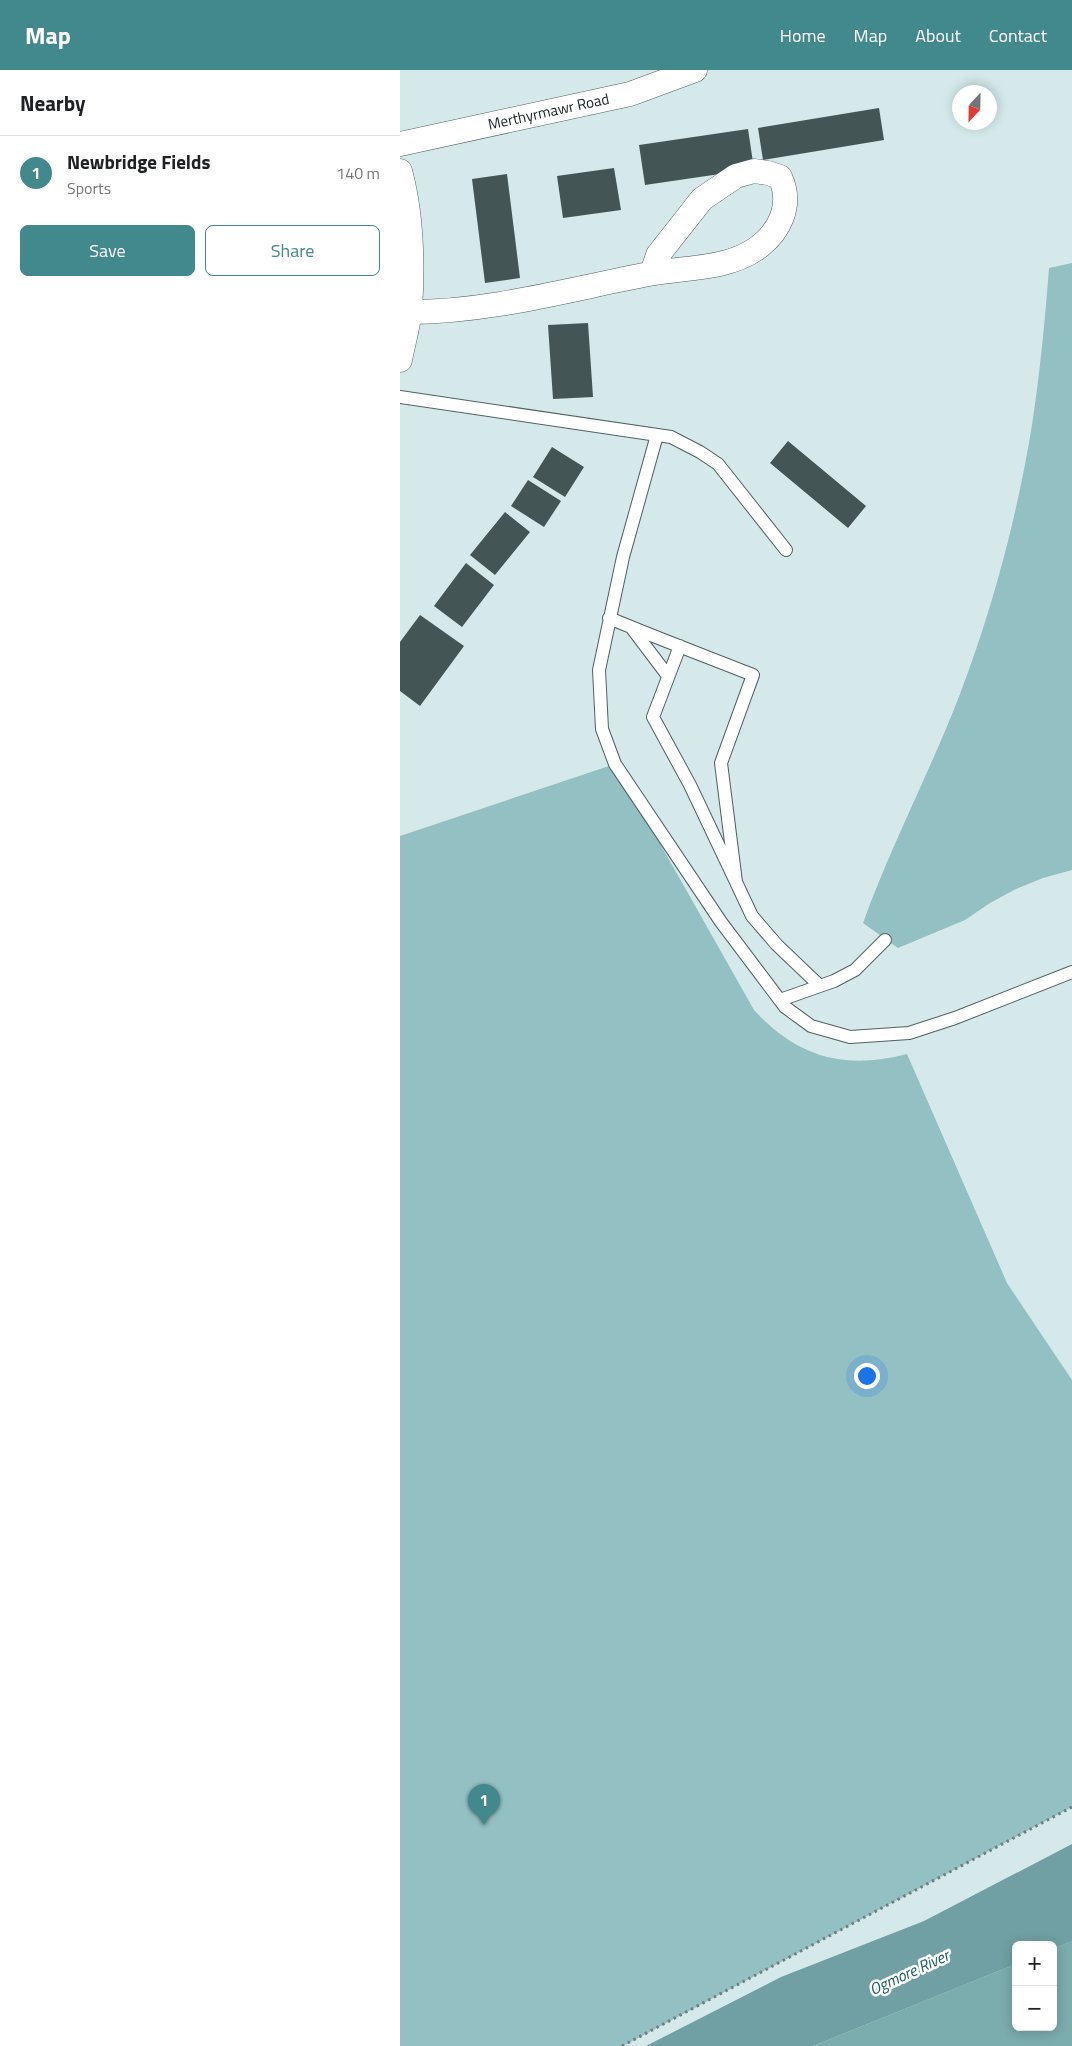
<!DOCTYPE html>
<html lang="en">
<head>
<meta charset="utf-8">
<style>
	:root { --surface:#fff; --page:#f6f6f6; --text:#202124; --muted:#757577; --line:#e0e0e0; --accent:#41898d }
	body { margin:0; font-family:"Titillium Web",sans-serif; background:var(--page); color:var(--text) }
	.controls { position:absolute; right:15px; bottom:15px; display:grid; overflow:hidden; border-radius:8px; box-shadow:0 2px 12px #0003 }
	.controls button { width:45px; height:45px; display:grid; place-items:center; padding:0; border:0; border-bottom:1px solid var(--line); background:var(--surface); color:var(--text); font:25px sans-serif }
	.compass { position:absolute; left:552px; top:15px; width:45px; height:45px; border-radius:50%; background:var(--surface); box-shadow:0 2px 12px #0003; rotate:202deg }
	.you { position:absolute; left:466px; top:1305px; width:18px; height:18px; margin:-12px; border:4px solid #fff; border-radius:50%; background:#1a73e8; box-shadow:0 0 0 8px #1a73e833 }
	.badge { display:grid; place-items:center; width:32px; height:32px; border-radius:50%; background:var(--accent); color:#fff; font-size:16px; font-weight:700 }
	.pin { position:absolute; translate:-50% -41px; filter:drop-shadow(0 1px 2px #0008) }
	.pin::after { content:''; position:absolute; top:26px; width:18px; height:15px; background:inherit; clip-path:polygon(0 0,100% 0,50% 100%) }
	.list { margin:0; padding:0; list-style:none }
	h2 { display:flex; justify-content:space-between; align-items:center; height:65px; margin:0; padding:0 20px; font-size:21px }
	h2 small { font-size:16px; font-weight:400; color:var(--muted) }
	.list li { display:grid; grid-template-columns:32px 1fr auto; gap:15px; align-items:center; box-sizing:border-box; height:75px; padding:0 20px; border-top:1px solid var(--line) }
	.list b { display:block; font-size:19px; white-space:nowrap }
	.list p { margin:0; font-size:16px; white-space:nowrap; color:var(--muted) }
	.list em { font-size:16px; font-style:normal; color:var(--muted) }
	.actions { display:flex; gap:10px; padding:15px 20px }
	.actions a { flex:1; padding:11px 0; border:1px solid var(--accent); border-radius:8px; text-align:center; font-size:18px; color:var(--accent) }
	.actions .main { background:var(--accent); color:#fff }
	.map { position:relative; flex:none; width:672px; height:1976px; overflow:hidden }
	header { display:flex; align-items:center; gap:30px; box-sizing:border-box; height:70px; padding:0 25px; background:var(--accent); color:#fff }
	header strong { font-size:24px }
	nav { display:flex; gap:28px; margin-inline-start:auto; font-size:18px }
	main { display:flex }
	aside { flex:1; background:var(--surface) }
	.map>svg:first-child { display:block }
</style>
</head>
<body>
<header>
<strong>Map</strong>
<nav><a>Home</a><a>Map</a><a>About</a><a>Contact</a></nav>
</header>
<main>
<aside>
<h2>Nearby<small></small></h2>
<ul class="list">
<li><span class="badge">1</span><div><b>Newbridge Fields</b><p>Sports</p></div><em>140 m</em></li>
</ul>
<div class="actions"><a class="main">Save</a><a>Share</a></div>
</aside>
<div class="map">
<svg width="672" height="1976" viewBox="0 0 672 1976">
	<rect width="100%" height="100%" fill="#d5e9ea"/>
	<path fill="#92c0c3" d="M672,193V800L643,808L616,819L590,833L565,850L498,878L463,853C491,775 530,702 560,624C593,537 617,447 632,355C640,303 645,250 649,198Z
		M215,694L354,940C398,988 445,1000 507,984L607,1213L672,1310V1737L223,1976H0V766Z"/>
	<path fill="#7bacae" d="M672,1871V1976H413L616,1894V1957H653V1879Z"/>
	<path fill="#70a0a3" d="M672,1774V1871L653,1879V1875H616V1894L413,1976H246L381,1907L524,1851Z"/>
	<path fill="#445556" d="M479,38L484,70L363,90L358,58Z
		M348,59L354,99L245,115L239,75Z
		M214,98L221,140L163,148L157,106Z
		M107,104L120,208L85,213L72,109Z
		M188,253L193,327L153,329L148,255Z
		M388,371L466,436L448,458L370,393Z
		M152,377L184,397L165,427L133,407Z
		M128,410L161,431L144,457L111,436Z
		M105,442L130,462L95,505L70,485Z
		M66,493L94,515L62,557L34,536Z
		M20,545L64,576L20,636L0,621V572Z"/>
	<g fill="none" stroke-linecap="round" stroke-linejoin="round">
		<defs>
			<path id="lane" d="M0,327L271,367L300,382L318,394L386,480
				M257,365L223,487L199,600L202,659L215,694L321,852L385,937L411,956L450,967L509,963L555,948L672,902
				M209,548C257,568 305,586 353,605L321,693L336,812L290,715L253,647L280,576
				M231,557L268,606
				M336,812L352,846L377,875L420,916
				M380,930L434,911L455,900L485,870"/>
			<g id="street">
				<path id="s1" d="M0,74L230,24L295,0"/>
				<path d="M0,101C12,145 13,194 10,240C8,257 3,274 0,290"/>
				<path d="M10,242C90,242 170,219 249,204C285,197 325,200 356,179C380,162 393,135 380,107L368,103L354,101L336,106L302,129L258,185L252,203"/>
			</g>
		</defs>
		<use href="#lane" stroke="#506162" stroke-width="14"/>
		<use href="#street" stroke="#506162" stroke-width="25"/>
		<path stroke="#717e7f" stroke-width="3" stroke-dasharray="2.5 4" stroke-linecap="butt" d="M222,1976L672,1737"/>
		<use href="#lane" stroke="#fff" stroke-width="12"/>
		<use href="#street" stroke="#fff" stroke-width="24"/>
	</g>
	<g text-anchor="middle" stroke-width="5" stroke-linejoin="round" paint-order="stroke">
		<g font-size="15" fill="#1c2324" stroke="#fff">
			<text dy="5" stroke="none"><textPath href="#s1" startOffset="152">Merthyrmawr Road</textPath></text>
		</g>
		<g font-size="16" font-style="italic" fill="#185c60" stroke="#fff">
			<text transform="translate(509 1902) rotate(-25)" y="6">Ogmore River</text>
		</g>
	</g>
</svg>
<div class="controls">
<button>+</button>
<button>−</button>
</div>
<svg class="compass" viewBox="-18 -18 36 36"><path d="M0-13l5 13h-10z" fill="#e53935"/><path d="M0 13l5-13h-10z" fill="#757577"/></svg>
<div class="you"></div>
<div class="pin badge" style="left:84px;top:1755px">1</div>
</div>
</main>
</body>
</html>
